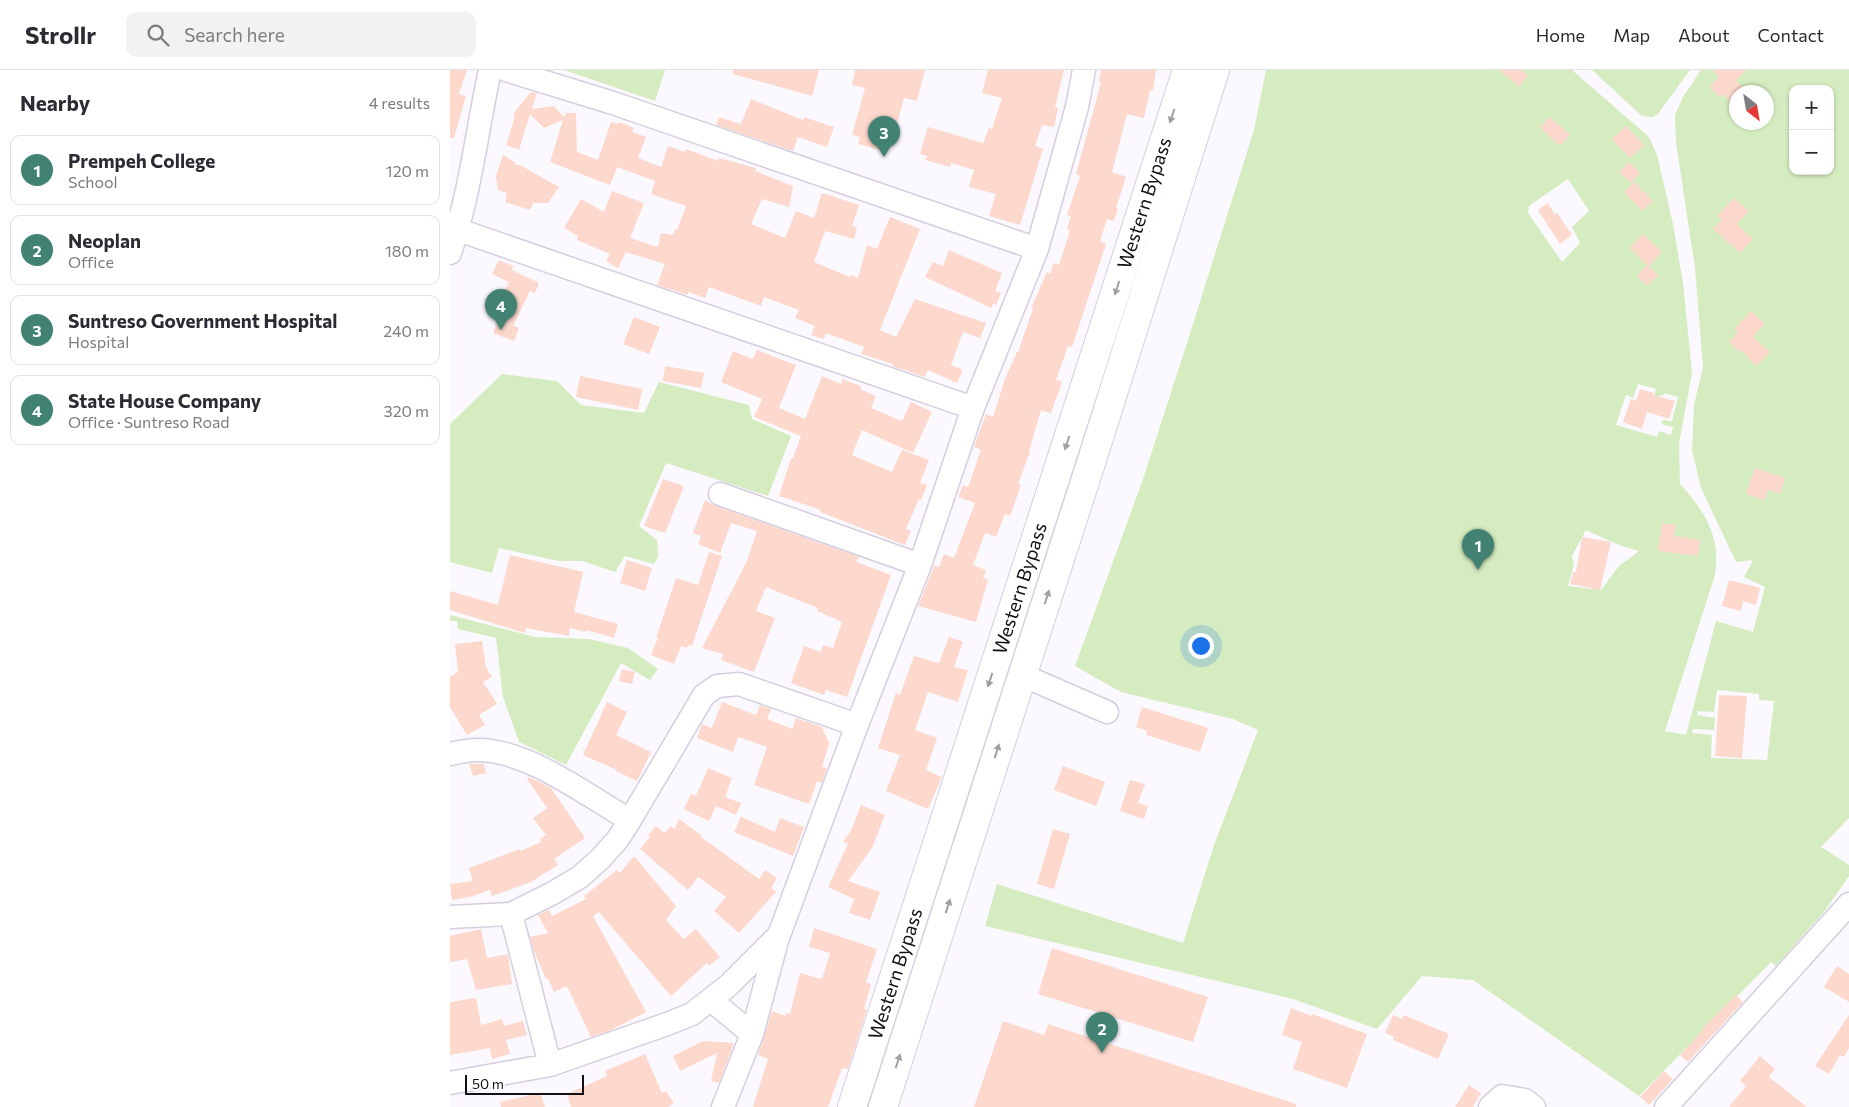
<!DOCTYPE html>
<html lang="en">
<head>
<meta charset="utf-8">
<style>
	:root { --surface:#fff; --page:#f2f2f3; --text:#2b2b33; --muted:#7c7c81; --line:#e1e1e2; --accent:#418272 }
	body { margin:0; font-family:Commissioner,sans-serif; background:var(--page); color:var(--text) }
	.controls { position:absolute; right:15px; top:15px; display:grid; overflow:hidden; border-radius:10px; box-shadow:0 1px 4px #0004 }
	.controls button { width:45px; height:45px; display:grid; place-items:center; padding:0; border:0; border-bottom:1px solid var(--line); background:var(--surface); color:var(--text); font:25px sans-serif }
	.compass { position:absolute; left:1279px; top:15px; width:45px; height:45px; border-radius:50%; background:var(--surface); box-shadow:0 1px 4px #0004; rotate:149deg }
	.scale { position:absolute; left:15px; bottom:12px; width:119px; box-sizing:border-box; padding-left:5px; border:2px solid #131116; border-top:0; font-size:14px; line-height:18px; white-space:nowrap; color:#131116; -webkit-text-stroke:4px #fff; paint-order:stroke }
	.you { position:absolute; left:750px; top:575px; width:18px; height:18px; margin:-12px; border:4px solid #fff; border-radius:50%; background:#1a73e8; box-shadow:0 0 0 8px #1a73e833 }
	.badge { display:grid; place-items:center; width:32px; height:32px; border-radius:50%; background:var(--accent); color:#fff; font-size:16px; font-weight:700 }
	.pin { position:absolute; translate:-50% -41px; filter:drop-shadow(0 1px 2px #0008) }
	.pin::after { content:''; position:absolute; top:26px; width:18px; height:15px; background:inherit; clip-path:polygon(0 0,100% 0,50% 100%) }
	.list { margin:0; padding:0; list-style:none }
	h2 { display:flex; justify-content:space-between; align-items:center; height:65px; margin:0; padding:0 20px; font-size:21px }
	h2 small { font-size:16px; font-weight:400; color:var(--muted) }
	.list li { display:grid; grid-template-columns:32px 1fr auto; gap:15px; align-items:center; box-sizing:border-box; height:70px; margin:0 10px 10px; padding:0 10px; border:1px solid var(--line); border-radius:10px }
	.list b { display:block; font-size:19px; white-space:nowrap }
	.list p { margin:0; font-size:16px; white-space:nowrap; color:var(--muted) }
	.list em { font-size:16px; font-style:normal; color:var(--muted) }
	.icon { flex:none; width:28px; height:28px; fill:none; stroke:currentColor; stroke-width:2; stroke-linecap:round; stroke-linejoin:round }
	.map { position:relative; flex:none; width:1399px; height:1037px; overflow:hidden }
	header { display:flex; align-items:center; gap:30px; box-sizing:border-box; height:70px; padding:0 25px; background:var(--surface); border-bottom:1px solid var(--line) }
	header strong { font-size:24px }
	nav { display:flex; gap:28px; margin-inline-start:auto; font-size:18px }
	.search { width:350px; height:45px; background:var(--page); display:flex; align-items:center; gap:12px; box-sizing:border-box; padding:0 18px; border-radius:10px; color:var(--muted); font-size:19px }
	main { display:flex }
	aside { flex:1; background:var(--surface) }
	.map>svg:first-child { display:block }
</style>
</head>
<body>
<header>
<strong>Strollr</strong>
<div class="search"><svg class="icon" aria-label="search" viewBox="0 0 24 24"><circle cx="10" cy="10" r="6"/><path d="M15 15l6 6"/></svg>Search here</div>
<nav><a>Home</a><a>Map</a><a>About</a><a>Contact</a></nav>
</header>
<main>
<aside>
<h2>Nearby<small>4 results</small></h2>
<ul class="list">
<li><span class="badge">1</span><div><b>Prempeh College</b><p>School</p></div><em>120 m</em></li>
<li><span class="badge">2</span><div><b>Neoplan</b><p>Office</p></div><em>180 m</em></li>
<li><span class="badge">3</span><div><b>Suntreso Government Hospital</b><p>Hospital</p></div><em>240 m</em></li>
<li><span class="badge">4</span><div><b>State House Company</b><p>Office · Suntreso Road</p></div><em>320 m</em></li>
</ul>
</aside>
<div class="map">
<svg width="1399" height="1037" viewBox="0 0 1399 1037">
	<rect width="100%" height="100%" fill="#fbf8ff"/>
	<path fill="#d5ecc0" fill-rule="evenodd" d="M114,0H215L205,31Z
		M816,0H1122L1199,67L1207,85L1223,154L1233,213L1242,303L1229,374L1230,414C1255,441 1273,470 1264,508L1215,661L1236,665L1266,551L1303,562L1315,517L1294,507L1303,490L1286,492L1251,418L1242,380L1244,335L1253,297L1245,198L1226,72L1225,45L1233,27L1251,0H1399V748L1371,777L1399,795V806L1374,842L1326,896L1321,892L1189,1026L1023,910L972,906L927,959L843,929L535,856L547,814L733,873L764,775L808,660L783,649L671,622L625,596L692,412L737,273L804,60ZM1343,19H1380V101H1343ZM1286,22H1316V52H1286ZM1118,109L1139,141L1122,157L1130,173L1112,192L1078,143L1079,136ZM1188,314L1206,319L1204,326L1207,328L1210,325L1213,326L1214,323L1228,327L1222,351L1213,350L1211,354L1223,357L1221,365L1209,361L1207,367L1166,355L1176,325L1183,328ZM1136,460L1169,475L1189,481L1169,496L1151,520L1118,516L1124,495L1122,486ZM1267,620L1309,624V630L1324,631L1317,690L1261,688L1262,665L1242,663L1243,659L1264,660L1265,648L1247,645L1248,641L1264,642Z
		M1142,0H1240L1208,44L1202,47L1192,46Z
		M52,304L107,311L131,335L194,343L209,312L299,335L302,349L341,366L318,426L216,393L189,456L207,470L208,487L204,494L175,486L165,502L132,491H109L49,478L42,503L0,492V354Z
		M0,545L85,567L139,569L178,578L208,599L200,610L171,593L116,695L69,672L53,627L46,568L8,559L7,551H0Z"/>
	<path fill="#fdd8cd" d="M0,0H17L9,24L16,26L4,68H0Z
		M283,0H369L362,26L283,4Z
		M405,0H475L467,31L454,28L441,76L435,74L433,81L408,74L410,67L402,65L415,18L402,15Z
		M538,0H614L605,37L608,38L604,57L592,55L585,76L593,79L570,155L539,146L546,124L519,117L524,100L501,93L500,97L475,90L477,86L470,84L478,57L533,73L539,58L542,59L552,28L532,23Z
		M651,0H706L703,21L700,20L694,48L677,44L662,102L676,107L666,138L668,139L664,151L657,149L650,171L656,174L622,277L618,276L606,310L612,312L601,343L591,340L579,381L580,382L568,414L571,415L560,446L555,444L546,467L535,463L523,495L536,500L533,508L538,509L526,552L468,536L484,496L489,497L494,484L504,488L525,433L508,427L513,415L518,417L531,380L524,377L536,344L543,347L555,309L567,282H568L583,239L581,238L597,202L600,204L604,193L609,195L620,161L617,159L621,146L617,145L630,106L626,104L651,13L649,12Z
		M1049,0H1072L1078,6L1069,17Z
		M1262,0H1296L1286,11L1298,22H1286V38L1273,24L1270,27L1259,17L1269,7Z
		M81,22L87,23L82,39L104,36L114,47L116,43H126L127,82L148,90L161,52L168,54L169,52L184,58L182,62L196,67L188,88L211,97L218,76L235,82L236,79L268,91L269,88L306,98L305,101L343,116L339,137L312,129L301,154L335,168L346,141L364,148L372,123L409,135L402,156L407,158L404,169L375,161L364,192L400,207L401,205L408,208L417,175L427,179L440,147L470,159L430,260L446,267L465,229L536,253L530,268L513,262L501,295L513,300L507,313L478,300L475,307L442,296L443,294L411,284L414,277L376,263L374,269L361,265L365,256L345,248L349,240L314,227L311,236L259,217L255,228L238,222V225L207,215L215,194L176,182L168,198L156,191L160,184L127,170L128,166L114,158L131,129L154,142L162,121L194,133L180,168L208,177L211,163L223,165L225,159L227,160L236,136L201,124L205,111L167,97L160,115L100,92L113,50L94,58L80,44L69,80L56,75L65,46L63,44Z
		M301,29L353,50L354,47L384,57L377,77L348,67L343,81L266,55L269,47L291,54Z
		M1100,47L1120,65L1110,76L1090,58Z
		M1176,56L1194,75L1180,88L1162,69Z
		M53,85L65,92V94L72,96L109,117L98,133H83L80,140L55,132L57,123L48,120L46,106Z
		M1179,92L1190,103L1181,113L1169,102Z
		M1184,112L1203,131L1192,141L1174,122Z
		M1284,128L1299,141L1287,154L1303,169L1290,183L1263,159L1272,149L1267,146Z
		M1098,133L1105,145L1107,143L1122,165L1110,174L1088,140Z
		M1193,164L1212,182L1199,196L1208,205L1197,216L1187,205L1197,195L1180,178Z
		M499,180L552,203L545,221L551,223L546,235L543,234L541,238L475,207L483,192L493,196Z
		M49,190L63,196L62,200L89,213L85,223L80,221L63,256L69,258L64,271L43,263L55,233L50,230L59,212L42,204Z
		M1301,241L1315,254L1303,267L1320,282L1306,296L1291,280L1289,282L1279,272L1288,263L1284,259Z
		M184,247L210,257L199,284L173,274Z
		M307,280L346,295L329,338L355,349L372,306L391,314L392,309L411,316L410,319L426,326L421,338L452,351L461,332L482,342L463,383L412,360L402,385L442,402L452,380L479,390L470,413L477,415L471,430L469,429L456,459L461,461L455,475L370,442L371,440L329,426L341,388H343L351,366L304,347L312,329L271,312L283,281L303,289Z
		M215,296L254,303L251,318L213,311Z
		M130,306L192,319L188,340L126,327Z
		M1190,319L1204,323L1203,325L1225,331L1219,349L1197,342L1192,359L1173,352L1181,329L1186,331Z
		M1305,398L1335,408L1330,424L1318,420L1314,430L1296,424Z
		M213,409L234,416L215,463L194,456Z
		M255,430L266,436L409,487L406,492L441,505L397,627L376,620L374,625L341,613L354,576L371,582L373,575L383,578L392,552L367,541L368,538L316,517L306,541L325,548L304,602L271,590L273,584L252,578L297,491L307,461L281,453L270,483L248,474L251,466L243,463Z
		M1212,453L1226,455L1224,466L1250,470L1248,486L1208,481Z
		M1132,467L1161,472L1150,520L1120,514L1123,502H1126Z
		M259,482L272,486L242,576L238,575L237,578L231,576L224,594L201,585L208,568H206L226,508L248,515Z
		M60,485L133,502L124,542L168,554L164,568L137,560L136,562L120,558L119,566L76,558L75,563L0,540V521L48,535Z
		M177,490L202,498L195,521L170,513Z
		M1279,510L1310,518L1306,535L1293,531L1291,541L1272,536Z
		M499,567L513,572L504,597L518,600L508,632L478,622L465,660L487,668L476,700L492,707L478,739L436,721L450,685L428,678L446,623L450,625L464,586L489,593Z
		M32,571L36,597L42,607L33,612L47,634L29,645L35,655L17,665L0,637V607L8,602L5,574Z
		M172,599L185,602L182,614L169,611Z
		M1269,625L1297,626L1292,688L1265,686Z
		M157,632L177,642L166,665L201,682L187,711L166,701L167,700L133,685Z
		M272,632L306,645L310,635L321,639L317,649L342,659L346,648L372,657L379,673L372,697L377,698L372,713L367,711L359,734L304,715L317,677L288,667L283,682L247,668L252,654L262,658Z
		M692,637L758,658L750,682L696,665L697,661L686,657Z
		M19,694H34L36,703L23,706Z
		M613,696L655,712L646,736L604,720Z
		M258,698L282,708L275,727L291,733L286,745L266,736L259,751L234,739L241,724L246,726Z
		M79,707L101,718L135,768L104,789L108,795L81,812L42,826L40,820L20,827L2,830L0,814L23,811L19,798L70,779L71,781L91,772L90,769L96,765L83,748L97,738L77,709Z
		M680,710L695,714L688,733L698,736L694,749L670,741Z
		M411,735L435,745L422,778L398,811L430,822L420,850L399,843L404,829L378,817L398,774L393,771L401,761Z
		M291,747L325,762L330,748L354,757L343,786L284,762Z
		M229,749L252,766L251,767L309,809L315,800L327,808L321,818L326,822L289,863L264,841L276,827L248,807L238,820L190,779L200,767L198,765L206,756L215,763L220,756L225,759Z
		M603,759L620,764L604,819L587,814Z
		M184,786L226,836L216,850L234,869L246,859L270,887L259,896L257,893L221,926L149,842L143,846L196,942L161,960L141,967L117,916L104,922L98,908L96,909L84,881L80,867L98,863L88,845L99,840L102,846L136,829L134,826L167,800L170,803Z
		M364,858L427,879L416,912L421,914L414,939L417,940L398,999L392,998L378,1037H303L318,989L308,985L322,941L336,946V943L340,944L350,903L372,909L380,883L359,877Z
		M31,859L37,888L58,884L62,914L26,920L17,889L0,892V866Z
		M602,878L758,927L743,972L588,924Z
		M1387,896L1399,904V932L1374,917Z
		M1286,925L1293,932L1238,992L1230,985L1249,965L1255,956Z
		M26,928L31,955L52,949L54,956L73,951L77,965L56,970L60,984L42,989L40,978L0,985V932Z
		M841,938L862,946V944L917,964L897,1018L843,999L852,972L832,965Z
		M943,945L952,949L954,945L999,964L988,989L943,970L944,967L935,963Z
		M1399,945V978L1394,987L1390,985L1379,1004L1365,996Z
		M553,951L594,965L598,954L846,1034V1037H524Z
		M253,971L284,973L269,1013L261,1011L267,983L230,1001L223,986Z
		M195,984L212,1023L216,1021L224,1033L218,1037H121L117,1024L157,1006L155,1001Z
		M1310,986L1325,999L1319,1007L1357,1037H1279L1296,1016L1290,1011Z
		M1214,1001L1223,1009L1199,1035L1190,1027Z
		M1019,1015L1031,1023L1023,1037H1005Z
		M90,1023L95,1037H51L50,1032Z"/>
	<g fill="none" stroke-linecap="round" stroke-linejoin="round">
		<defs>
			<path id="minor" d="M56,0L163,33L587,179
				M0,157L523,338
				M0,183C20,124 27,61 40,0
				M270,424L470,495
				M572,605L657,642
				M0,684C9,682 18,680 27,680C77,679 137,726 180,750
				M61,844L100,995
				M0,847L61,844L103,823L130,807L150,789L168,769L180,750L254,625L267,616L289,614L407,655
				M261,930L302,964
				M0,1013L100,995L217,954L242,944L279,915L329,865L407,655L470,495L523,338L587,179L627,37L634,0
				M273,1037L302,964L328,867
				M1040,1037L1052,1026L1075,1030L1084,1037
				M1216,1037L1399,834"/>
			<g id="highway">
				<path id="s1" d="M402,1037L737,0"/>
				<path d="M433,1037L642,390L765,0"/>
			</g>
		</defs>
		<use href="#minor" stroke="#d5cede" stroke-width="25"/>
		<use href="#highway" stroke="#d5cede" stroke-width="30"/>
		<use href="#minor" stroke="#fff" stroke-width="22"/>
		<use href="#highway" stroke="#fff" stroke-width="28"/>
	</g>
	<defs><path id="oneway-solid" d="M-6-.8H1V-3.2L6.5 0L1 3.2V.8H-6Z" transform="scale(1.25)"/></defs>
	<g fill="#a1a0a2">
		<use href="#oneway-solid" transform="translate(722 46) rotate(108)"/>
		<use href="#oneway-solid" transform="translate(667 218) rotate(108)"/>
		<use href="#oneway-solid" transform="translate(617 373) rotate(108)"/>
		<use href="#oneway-solid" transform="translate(597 527) rotate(-72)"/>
		<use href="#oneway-solid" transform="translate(540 610) rotate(108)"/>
		<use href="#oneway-solid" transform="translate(547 681) rotate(-72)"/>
		<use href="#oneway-solid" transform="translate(498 836) rotate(-72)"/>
		<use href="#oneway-solid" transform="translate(448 991) rotate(-72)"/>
	</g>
	<g text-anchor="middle" stroke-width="4" stroke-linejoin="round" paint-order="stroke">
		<g font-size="19" fill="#131116" stroke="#fff">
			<text dy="7" stroke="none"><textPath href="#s1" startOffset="950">Western Bypass</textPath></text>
			<text dy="7" stroke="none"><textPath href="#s1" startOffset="545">Western Bypass</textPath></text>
			<text dy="7" stroke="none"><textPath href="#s1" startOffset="140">Western Bypass</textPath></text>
		</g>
	</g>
</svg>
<div class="controls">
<button>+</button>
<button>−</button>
</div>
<svg class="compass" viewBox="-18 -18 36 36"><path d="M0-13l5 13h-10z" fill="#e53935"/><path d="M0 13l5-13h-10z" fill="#7c7c81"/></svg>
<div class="scale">50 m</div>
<div class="you"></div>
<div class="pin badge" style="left:1028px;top:500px">1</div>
<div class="pin badge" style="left:652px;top:983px">2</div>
<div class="pin badge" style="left:434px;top:87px">3</div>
<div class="pin badge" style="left:51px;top:260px">4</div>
</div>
</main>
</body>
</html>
